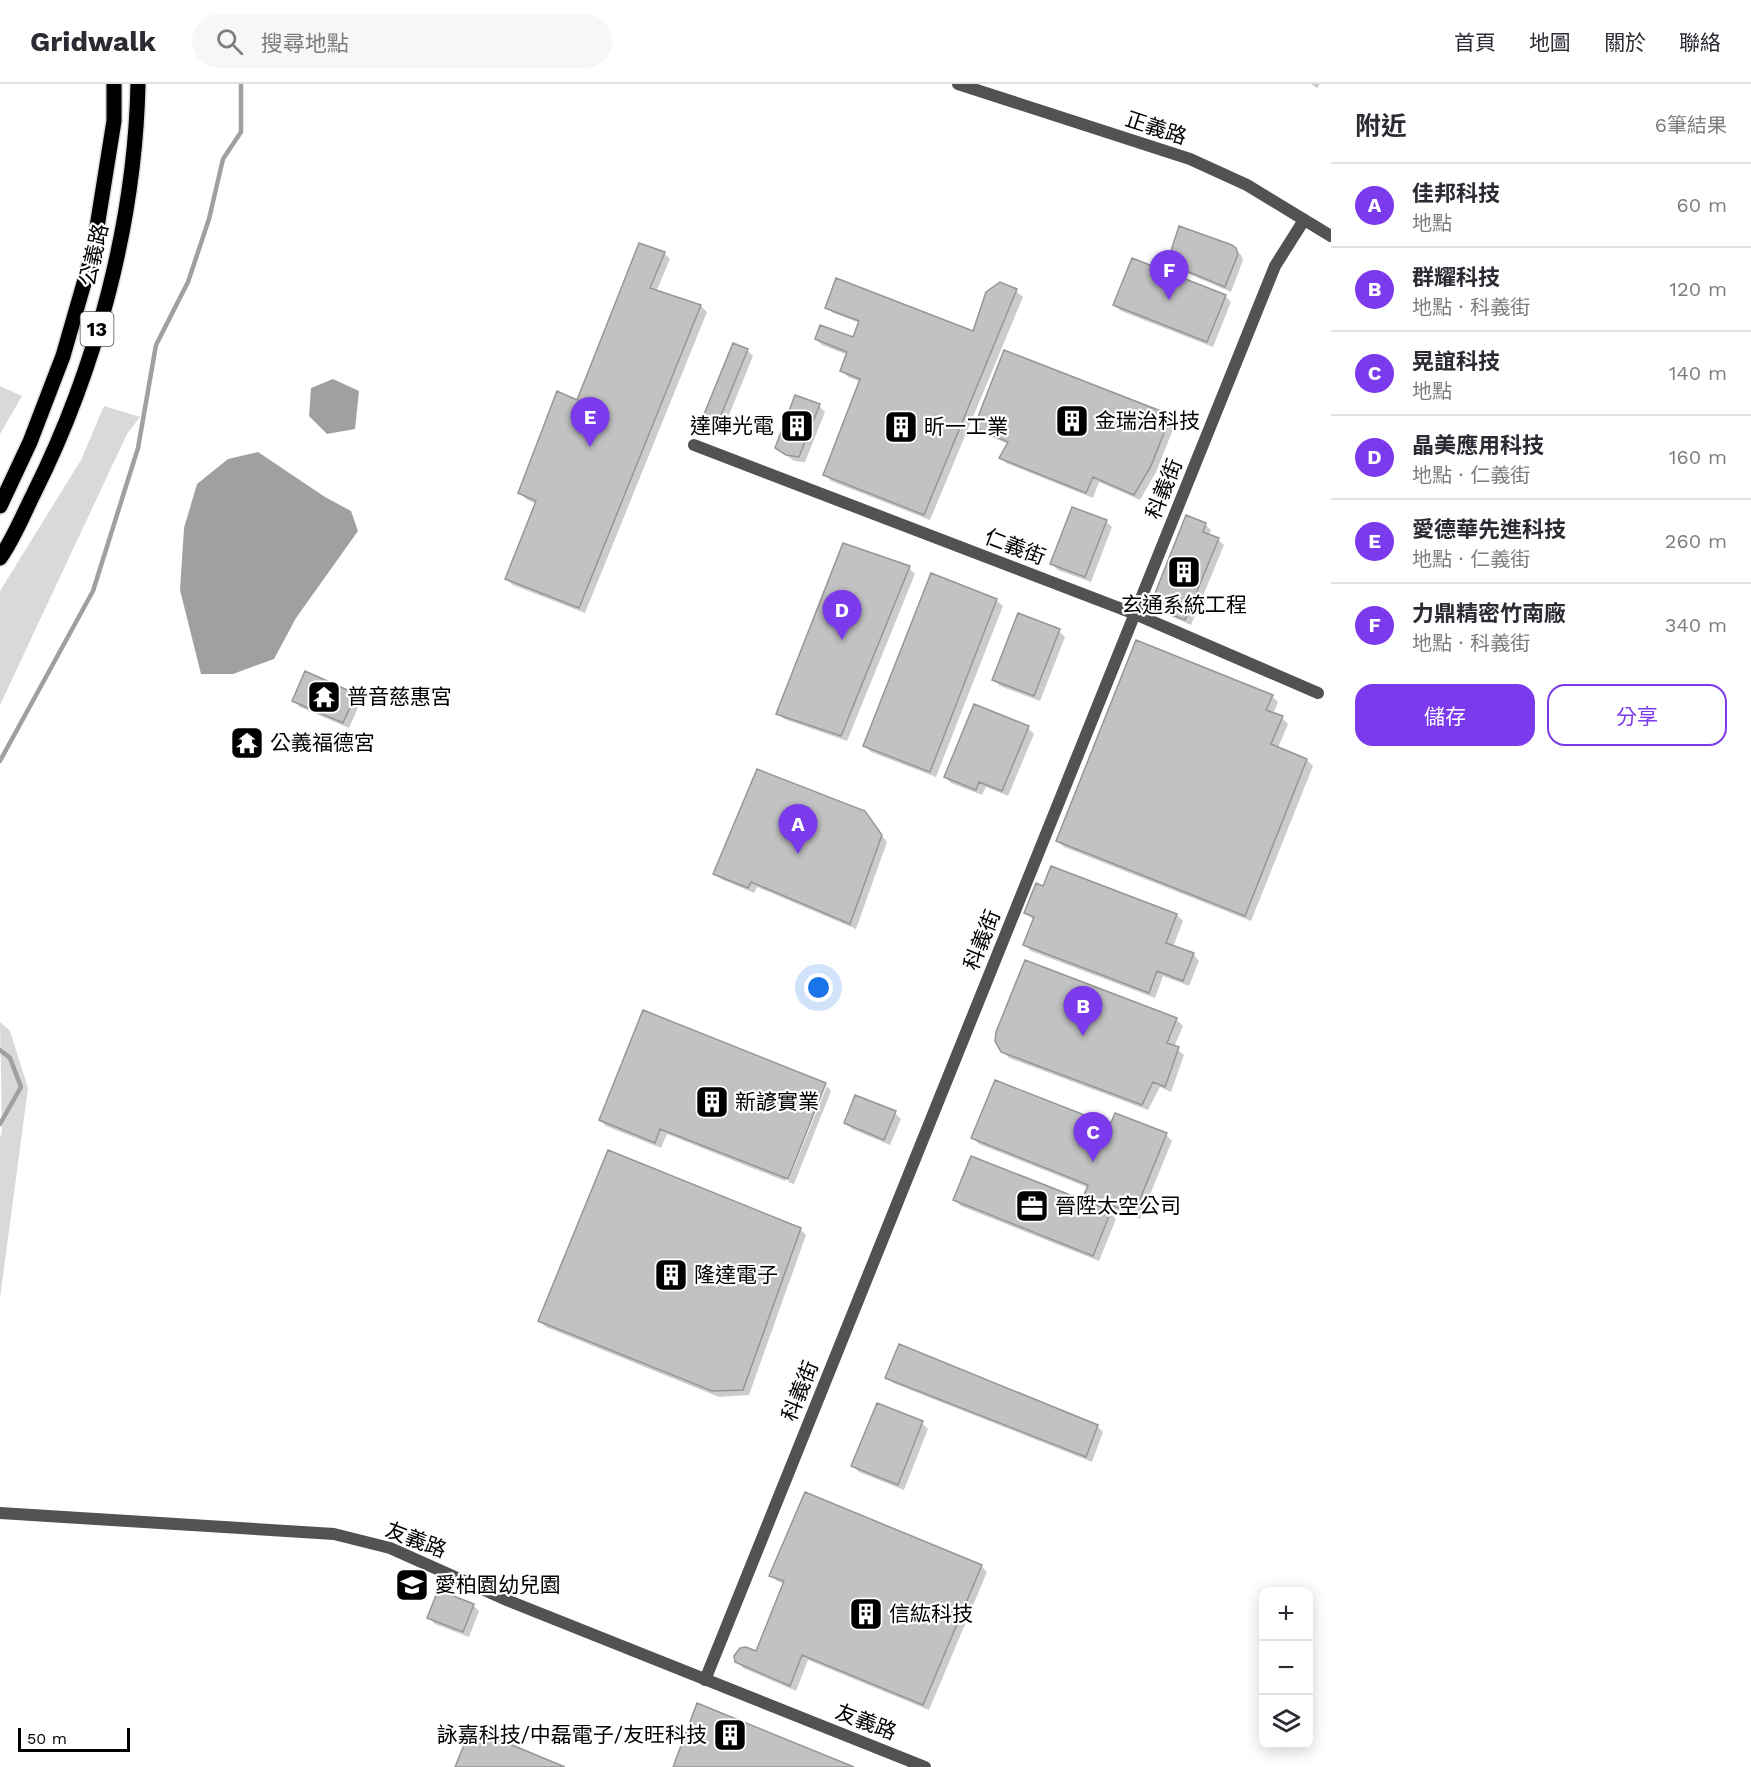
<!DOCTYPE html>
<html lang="zh-TW">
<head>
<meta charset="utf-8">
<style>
	:root { --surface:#fff; --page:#f7f7f7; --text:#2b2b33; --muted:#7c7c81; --line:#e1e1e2; --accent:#7c3aed }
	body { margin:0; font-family:"Work Sans","Noto Sans TC",sans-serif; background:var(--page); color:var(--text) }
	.controls { position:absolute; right:18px; bottom:18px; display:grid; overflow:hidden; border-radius:12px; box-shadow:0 3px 15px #0003 }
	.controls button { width:54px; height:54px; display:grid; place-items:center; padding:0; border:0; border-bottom:2px solid var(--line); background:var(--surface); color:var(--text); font:30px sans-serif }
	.scale { position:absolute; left:18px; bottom:15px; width:112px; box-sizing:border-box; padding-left:6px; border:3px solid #000; border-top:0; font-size:16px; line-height:21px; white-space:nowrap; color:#000; -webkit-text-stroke:4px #fff; paint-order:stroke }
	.you { position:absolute; left:819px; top:904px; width:21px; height:21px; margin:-15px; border:4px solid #fff; border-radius:50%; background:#1a73e8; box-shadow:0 0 0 9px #1a73e833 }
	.badge { display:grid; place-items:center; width:39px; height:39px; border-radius:50%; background:var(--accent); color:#fff; font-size:20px; font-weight:700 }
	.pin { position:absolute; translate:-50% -50px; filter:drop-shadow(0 2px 3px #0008) }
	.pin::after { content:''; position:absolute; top:32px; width:21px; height:18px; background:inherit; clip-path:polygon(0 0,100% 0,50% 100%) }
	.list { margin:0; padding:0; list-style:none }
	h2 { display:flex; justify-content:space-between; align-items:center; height:78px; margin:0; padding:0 24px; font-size:26px }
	h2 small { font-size:20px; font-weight:400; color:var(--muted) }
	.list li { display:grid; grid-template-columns:39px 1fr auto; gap:18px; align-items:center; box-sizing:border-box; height:84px; padding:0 24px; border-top:2px solid var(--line) }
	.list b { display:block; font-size:22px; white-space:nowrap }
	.list p { margin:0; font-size:20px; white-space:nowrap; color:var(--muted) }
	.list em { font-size:20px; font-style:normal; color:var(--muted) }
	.actions { display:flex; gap:12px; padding:18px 24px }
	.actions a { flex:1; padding:14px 0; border:2px solid var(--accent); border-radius:18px; text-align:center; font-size:21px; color:var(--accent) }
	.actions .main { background:var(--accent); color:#fff }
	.icon { flex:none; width:33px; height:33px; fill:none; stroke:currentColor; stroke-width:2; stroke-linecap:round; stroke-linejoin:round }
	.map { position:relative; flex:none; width:1331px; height:1683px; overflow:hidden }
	header { display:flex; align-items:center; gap:36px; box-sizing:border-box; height:84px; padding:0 30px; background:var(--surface); border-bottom:2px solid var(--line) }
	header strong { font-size:28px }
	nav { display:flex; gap:33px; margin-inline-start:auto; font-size:21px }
	.search { width:420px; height:54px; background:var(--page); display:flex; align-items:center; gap:15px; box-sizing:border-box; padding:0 21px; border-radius:33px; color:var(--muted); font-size:22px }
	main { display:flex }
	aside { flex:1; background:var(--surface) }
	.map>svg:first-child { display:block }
</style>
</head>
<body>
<header>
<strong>Gridwalk</strong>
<div class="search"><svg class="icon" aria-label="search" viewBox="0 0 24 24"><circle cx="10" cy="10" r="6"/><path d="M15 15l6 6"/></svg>搜尋地點</div>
<nav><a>首頁</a><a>地圖</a><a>關於</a><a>聯絡</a></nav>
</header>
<main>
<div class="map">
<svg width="1331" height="1683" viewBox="0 0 1331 1683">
	<rect width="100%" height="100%" fill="#fff"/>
	<path fill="#d9d9d9" d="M0,302L22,312L0,350Z
		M104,322L140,333L127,350L0,621V507L81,376Z
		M0,938L10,947L28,1004L0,1214V1054L2,1047Z"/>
	<path fill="#a0a0a0" d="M333,295L359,307L355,345L327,350L309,332L311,304Z
		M258,368L325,413L351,427L358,447L296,534L274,575L233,590H201L180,506L184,444L197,400L228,375Z"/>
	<path fill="#0003" d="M1311,0H1320L1317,4Z
		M1231,162L1241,171L1243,176L1231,208L1175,184L1169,178Z
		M664,169L670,175L656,208L701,222L707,228L585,529L513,501L506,495L536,420L526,415L520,409L578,319Z
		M1000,200L1016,207L1023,213L930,436L831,397L825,390L861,298L848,293L842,287L848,271L822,261L816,255H854L860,239L833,229L827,223L973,249Z
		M1225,212L1231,218L1213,263L1121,227L1115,221Z
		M747,266L753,272L721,351L708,346L702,340Z
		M819,322L825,328L805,378L794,377L777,364Z
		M1170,332L1176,338L1156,388L1140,416L1099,398L1093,414L1006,379L1001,373L1008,360L982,349L976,342Z
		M1106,437L1112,443L1091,498L1058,486L1052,480Z
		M1205,440L1211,446L1209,452L1218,455L1224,461L1191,541L1158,527L1152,521Z
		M909,484L915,490L847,657L784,635L778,629Z
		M932,491L996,516L1003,522L936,693L871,668L865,662Z
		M1059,547L1065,553L1040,617L1000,602L994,596Z
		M355,611L361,617L349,644L300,623L294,617Z
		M1272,612L1278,618L1273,630L1282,634L1288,640L1278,664L1307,676L1313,682L1251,837L1064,763L1058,757Z
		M1028,644L1034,650L1008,712L986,703L982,711L951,699L945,693Z
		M256,656L257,657L253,669L241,664Z
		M864,728L887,758L856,845L757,803L754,809L721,795L715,789Z
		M1052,784L1177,831L1183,837L1173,863L1193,870L1199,877L1189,902L1163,892L1155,914L1031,867L1025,861L1034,836L1026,829L1044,804Z
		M1026,878L1177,936L1183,942L1174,963L1184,971L1171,1008L1160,1003L1148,1026L1009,974L1002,967Z
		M824,1001L785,1097L667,1050L661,1064L606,1042L600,1036L825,1001H826Z
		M827,1002L831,1007L794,1100L788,1098Z
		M895,1029L901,1035L890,1061L852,1045L846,1039Z
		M1111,1043L1166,1051L1172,1057L1140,1135L1092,1116L1086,1110L1089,1104L979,1060L973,1054Z
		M955,1116L1110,1129L1116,1135L1099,1177L961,1122Z
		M800,1145L806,1151L749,1311L719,1313L546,1243L540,1237Z
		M887,1293L1097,1342L1103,1348L1092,1378L893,1299Z
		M922,1339L928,1345L904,1406L859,1388L853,1382Z
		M805,1410L981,1482L987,1488L929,1626L808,1576L796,1607L743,1584L737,1577L757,1569L784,1500L777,1497L771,1491Z
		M473,1521L479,1527L469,1553L435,1540L429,1534Z"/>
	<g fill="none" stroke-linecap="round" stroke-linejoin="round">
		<path stroke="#a0a0a0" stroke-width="4.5" d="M0,677L93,507L138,364L156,261L188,198L209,135L223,75L241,48V0
			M0,966L10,974L21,1003L0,1040"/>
	</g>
	<path fill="#c2c2c2" stroke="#969696" stroke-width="1.5" d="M1179,142L1232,161L1236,164L1238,170L1225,203L1167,179Z
		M639,159L665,168L650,204L701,221L579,524L505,495L536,417L518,409L557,307L577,316Z
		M1132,174L1226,211L1207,258L1113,221Z
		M836,194L973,247L986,208L1000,198L1017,205L924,431L823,391L860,295L840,287L847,268L815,255L820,241L853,253L859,237L825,224Z
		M733,259L748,265L715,346L700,340Z
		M1004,266L1171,331L1151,382L1134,411L1093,393L1086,409L999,374L1008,358L974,343Z
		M795,311L820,320L799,373L786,371L775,364Z
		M1072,423L1107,436L1085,493L1050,480Z
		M1186,431L1206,439L1203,448L1219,454L1185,536L1150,522Z
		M843,459L910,482L841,652L776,630Z
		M931,489L997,515L930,688L863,662Z
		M1018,529L1060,545L1034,612L992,596Z
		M1136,556L1273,611L1266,626L1283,632L1271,660L1307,675L1245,832L1056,757Z
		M305,587L356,610L343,639L292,617Z
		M974,620L1029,642L1002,707L979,698L976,706L944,693Z
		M244,650L256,655L251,669L238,663Z
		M757,685L865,727L882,751L850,840L751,798L748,804L713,790Z
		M1051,782L1177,830L1166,859L1194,869L1183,897L1157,887L1149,909L1023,861L1034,833L1024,829L1036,799L1043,802Z
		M1025,876L1177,934L1167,959L1179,963L1165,1003L1153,998L1142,1021L1001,968L995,957L996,948Z
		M643,926L826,999L788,1095L660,1045L655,1059L599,1036Z
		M995,996L1110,1041L1115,1029L1167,1049L1134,1130L1084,1111L1088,1101L971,1054Z
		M855,1011L896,1027L884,1056L844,1039Z
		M608,1066L801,1144L743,1306L712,1307L538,1237Z
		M971,1072L1111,1127L1093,1172L953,1116Z
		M899,1260L1098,1341L1086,1373L885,1294Z
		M877,1319L923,1337L898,1401L851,1382Z
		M805,1408L982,1481L923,1621L802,1571L790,1602L735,1578L734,1572L740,1564L746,1563L756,1567L784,1497L769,1492Z
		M438,1506L474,1520L463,1548L427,1534Z
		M697,1619L854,1683H673Z
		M471,1644L565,1683H455Z"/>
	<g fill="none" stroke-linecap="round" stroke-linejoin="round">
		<defs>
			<path id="primary" d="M0,422L30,358L63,272L93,168L114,37V0
				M0,474C14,454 23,431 34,409C96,285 135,139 138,0"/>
		</defs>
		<use href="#primary" stroke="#dbdbdb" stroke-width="18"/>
		<path stroke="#525252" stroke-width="12" d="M694,361L1135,530L1318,609
			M705,1596L1275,182L1304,136"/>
		<path stroke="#525252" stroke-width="12" d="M958,0L1190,75L1247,101L1331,152
			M0,1429L334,1450L390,1464L509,1517L925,1683"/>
		<use href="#primary" stroke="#000" stroke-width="15"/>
	</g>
	<defs>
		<symbol id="building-square" viewBox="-11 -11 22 22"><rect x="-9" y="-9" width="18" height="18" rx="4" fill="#000" stroke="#fff"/><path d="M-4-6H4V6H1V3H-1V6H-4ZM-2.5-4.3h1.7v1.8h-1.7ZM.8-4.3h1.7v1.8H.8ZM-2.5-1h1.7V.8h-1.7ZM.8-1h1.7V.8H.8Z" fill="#fff"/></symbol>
		<symbol id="temple-square" viewBox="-11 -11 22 22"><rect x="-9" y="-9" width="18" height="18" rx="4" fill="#000" stroke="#fff"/><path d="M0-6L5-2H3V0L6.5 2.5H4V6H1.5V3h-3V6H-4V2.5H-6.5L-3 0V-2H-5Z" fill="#fff"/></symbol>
		<symbol id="office-square" viewBox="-11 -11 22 22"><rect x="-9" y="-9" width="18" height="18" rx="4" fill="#000" stroke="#fff"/><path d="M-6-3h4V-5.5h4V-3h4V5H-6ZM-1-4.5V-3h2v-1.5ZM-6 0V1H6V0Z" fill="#fff"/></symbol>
		<symbol id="school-square" viewBox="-11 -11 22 22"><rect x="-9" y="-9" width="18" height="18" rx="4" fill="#000" stroke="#fff"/><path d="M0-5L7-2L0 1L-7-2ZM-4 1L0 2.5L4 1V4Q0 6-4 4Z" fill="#fff"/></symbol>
	</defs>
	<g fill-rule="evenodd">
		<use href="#building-square" x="1053" y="318" width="38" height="38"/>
		<use href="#building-square" x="778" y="323" width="38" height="38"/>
		<use href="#building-square" x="882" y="324" width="38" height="38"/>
		<use href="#building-square" x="1165" y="469" width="38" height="38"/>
		<use href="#temple-square" x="305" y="594" width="38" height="38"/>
		<use href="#temple-square" x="228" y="640" width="38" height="38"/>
		<use href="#building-square" x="693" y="999" width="38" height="38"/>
		<use href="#office-square" x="1013" y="1103" width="38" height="38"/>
		<use href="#building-square" x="652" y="1172" width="38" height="38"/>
		<use href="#school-square" x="393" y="1482" width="38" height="38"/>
		<use href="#building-square" x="847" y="1511" width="38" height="38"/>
		<use href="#building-square" x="711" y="1632" width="38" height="38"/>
	</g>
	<g text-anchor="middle" stroke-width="4.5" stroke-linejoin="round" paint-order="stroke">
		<rect fill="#fff" stroke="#4c4c4c" stroke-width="1.5" x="80.5" y="228" width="33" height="34" rx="4.5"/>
		<g font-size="20" font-weight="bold" fill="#000">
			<text x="97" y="252">13</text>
		</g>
		<g font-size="21" fill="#000" stroke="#fff">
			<text transform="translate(1156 44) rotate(18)" y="7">正義路</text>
			<text transform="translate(94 171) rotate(-77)" y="7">公義路</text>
			<text transform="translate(1164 405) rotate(-68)" y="7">科義街</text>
			<text transform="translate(1015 463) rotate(21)" y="7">仁義街</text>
			<text transform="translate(982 856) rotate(-68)" y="7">科義街</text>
			<text transform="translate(800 1307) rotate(-68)" y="7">科義街</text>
			<text transform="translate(416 1456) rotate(21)" y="7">友義路</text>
			<text transform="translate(866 1638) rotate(21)" y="7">友義路</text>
		</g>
		<g font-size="21" fill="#000" stroke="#fff" text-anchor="start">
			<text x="1095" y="344">金瑞治科技</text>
			<text x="774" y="349" text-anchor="end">達陣光電</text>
			<text x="924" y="350">昕一工業</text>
			<text x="1184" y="528" text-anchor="middle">玄通系統工程</text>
			<text x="347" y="620">普音慈惠宮</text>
			<text x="270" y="666">公義福德宮</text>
			<text x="735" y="1025">新諺實業</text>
			<text x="1055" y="1129">晉陞太空公司</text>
			<text x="694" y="1198">隆達電子</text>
			<text x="435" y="1508">愛柏園幼兒園</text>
			<text x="889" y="1537">信紘科技</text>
			<text x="707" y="1658" text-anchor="end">詠嘉科技/中磊電子/友旺科技</text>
		</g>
	</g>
</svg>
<div class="controls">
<button>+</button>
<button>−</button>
<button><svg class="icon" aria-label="layers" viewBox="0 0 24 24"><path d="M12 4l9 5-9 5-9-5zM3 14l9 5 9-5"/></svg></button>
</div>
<div class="scale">50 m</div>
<div class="you"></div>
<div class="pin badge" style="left:798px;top:770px">A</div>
<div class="pin badge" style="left:1083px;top:952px">B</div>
<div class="pin badge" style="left:1093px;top:1078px">C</div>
<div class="pin badge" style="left:842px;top:556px">D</div>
<div class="pin badge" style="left:590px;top:363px">E</div>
<div class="pin badge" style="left:1169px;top:216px">F</div>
</div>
<aside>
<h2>附近<small>6筆結果</small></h2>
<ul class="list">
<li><span class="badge">A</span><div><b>佳邦科技</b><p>地點</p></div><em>60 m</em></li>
<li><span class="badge">B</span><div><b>群耀科技</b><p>地點 · 科義街</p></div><em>120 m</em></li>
<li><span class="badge">C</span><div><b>晃誼科技</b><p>地點</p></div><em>140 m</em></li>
<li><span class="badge">D</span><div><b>晶美應用科技</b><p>地點 · 仁義街</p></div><em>160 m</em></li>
<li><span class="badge">E</span><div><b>愛德華先進科技</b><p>地點 · 仁義街</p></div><em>260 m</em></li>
<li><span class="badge">F</span><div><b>力鼎精密竹南廠</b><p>地點 · 科義街</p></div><em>340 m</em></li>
</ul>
<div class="actions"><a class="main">儲存</a><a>分享</a></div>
</aside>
</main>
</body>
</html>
